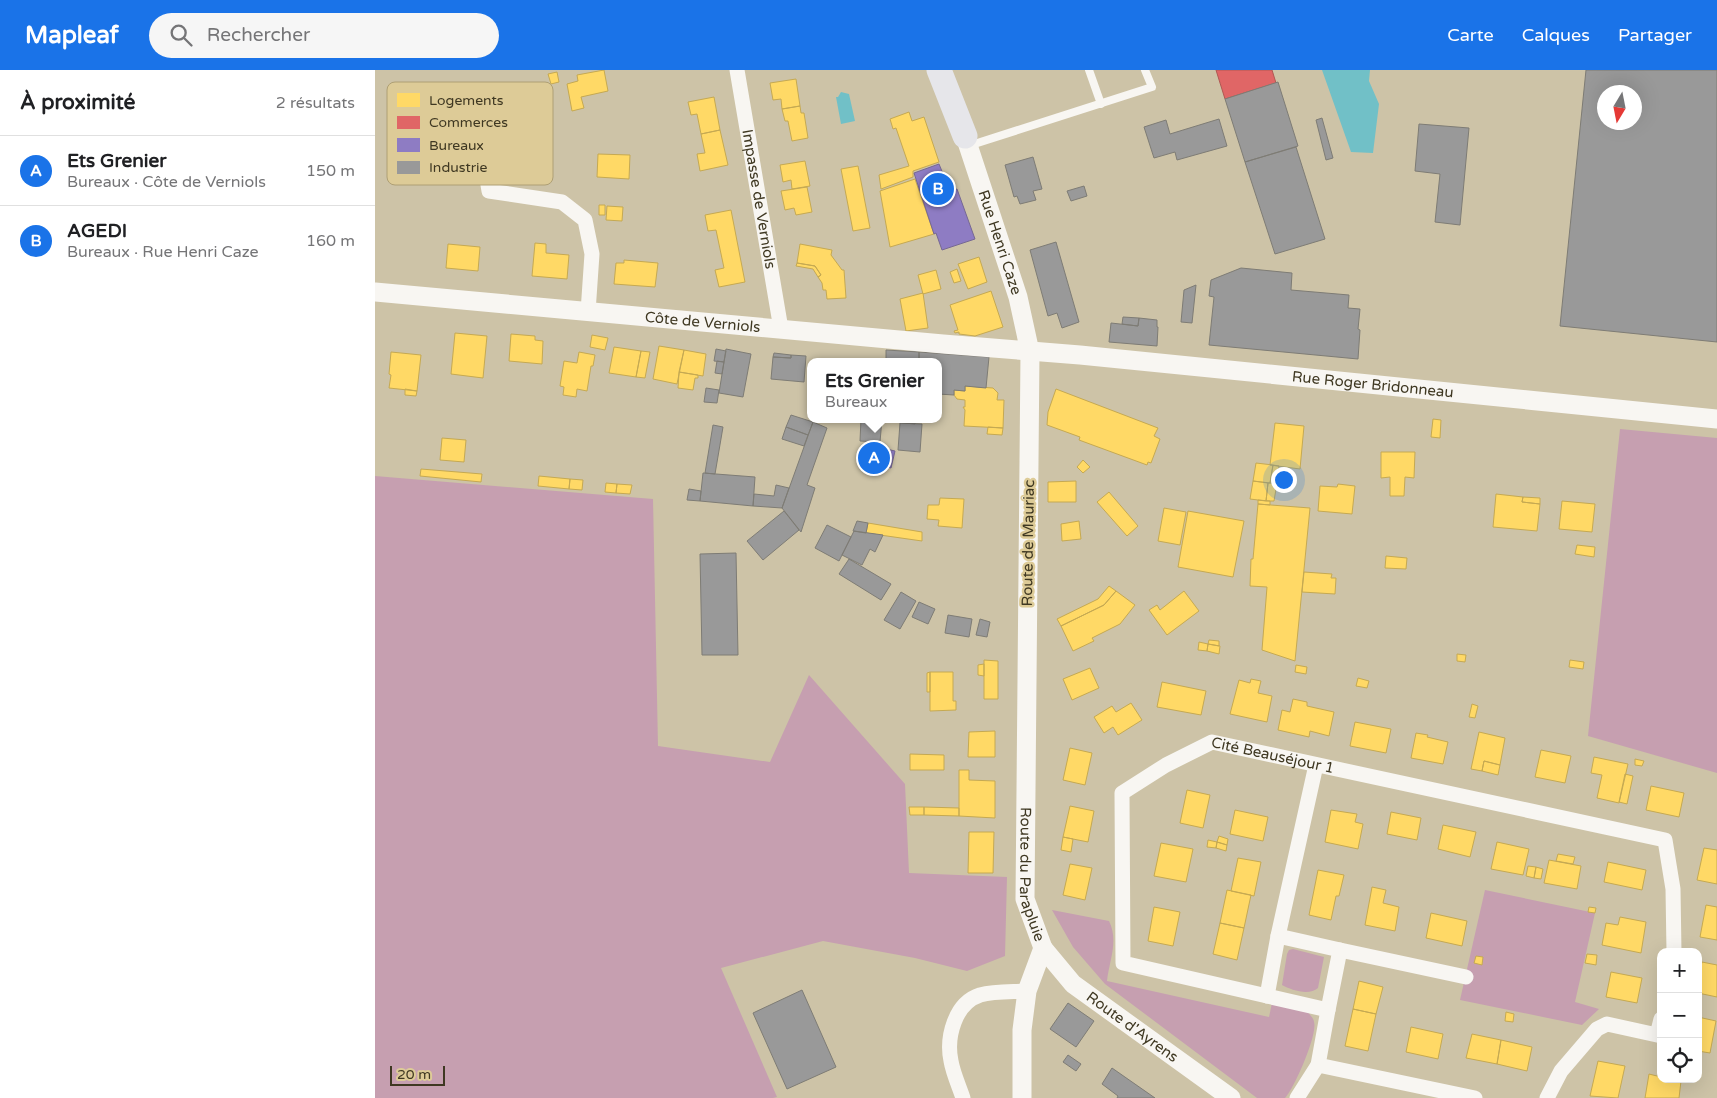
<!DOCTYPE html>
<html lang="fr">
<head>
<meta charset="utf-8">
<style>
	:root { --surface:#fff; --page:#f6f6f6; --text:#202124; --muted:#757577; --line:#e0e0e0; --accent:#1a73e8 }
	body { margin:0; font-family:"Varela Round",sans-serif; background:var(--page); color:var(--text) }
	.controls { position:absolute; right:15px; bottom:15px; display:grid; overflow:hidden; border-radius:10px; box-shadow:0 5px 20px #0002 }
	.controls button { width:45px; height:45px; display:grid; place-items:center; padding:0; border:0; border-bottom:1px solid var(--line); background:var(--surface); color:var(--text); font:25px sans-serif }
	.compass { position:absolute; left:1222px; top:15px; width:45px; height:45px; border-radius:50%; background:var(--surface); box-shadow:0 5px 20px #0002; rotate:190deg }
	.scale { position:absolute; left:15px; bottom:12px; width:55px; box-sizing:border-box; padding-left:5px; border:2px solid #3f3822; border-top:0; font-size:14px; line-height:18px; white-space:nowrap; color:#3f3822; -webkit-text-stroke:4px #ddcb97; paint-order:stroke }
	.you { position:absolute; left:908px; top:409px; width:18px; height:18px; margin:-12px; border:4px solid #fff; border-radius:50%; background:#1a73e8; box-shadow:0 0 0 8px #1a73e833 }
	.badge { display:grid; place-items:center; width:32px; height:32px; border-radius:50%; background:var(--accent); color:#fff; font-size:16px; font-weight:700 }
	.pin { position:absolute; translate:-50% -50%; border:2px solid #fff; box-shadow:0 1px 5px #0006 }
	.popup { position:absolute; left:432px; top:288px; width:135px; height:65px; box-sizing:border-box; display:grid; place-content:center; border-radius:10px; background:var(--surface); filter:drop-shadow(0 1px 4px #0005); font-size:16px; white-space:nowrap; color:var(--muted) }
	.popup b { font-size:19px; color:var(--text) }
	.popup::after { content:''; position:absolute; left:50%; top:100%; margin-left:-10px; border:10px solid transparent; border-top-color:var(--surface) }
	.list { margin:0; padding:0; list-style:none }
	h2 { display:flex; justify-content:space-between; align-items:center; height:65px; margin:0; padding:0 20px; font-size:21px }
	h2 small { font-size:16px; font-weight:400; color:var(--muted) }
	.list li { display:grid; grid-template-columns:32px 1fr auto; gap:15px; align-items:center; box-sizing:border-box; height:70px; padding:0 20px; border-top:1px solid var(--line) }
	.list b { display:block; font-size:19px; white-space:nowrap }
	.list p { margin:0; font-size:16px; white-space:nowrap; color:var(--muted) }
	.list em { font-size:16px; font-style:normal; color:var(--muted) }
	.icon { flex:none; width:28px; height:28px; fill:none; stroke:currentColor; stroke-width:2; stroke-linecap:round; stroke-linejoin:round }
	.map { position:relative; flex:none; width:1342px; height:1028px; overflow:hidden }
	header { display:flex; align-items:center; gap:30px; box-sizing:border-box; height:70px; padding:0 25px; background:var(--accent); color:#fff }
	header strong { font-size:24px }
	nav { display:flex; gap:28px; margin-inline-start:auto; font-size:18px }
	.search { width:350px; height:45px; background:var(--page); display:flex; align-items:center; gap:12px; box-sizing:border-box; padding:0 18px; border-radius:28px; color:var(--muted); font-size:19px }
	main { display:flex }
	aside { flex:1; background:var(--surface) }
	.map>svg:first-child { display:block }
</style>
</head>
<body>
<header>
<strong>Mapleaf</strong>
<div class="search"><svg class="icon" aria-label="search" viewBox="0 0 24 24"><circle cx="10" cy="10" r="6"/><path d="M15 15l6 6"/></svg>Rechercher</div>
<nav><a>Carte</a><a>Calques</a><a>Partager</a></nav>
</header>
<main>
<aside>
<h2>À proximité<small>2 résultats</small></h2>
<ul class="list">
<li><span class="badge">A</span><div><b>Ets Grenier</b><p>Bureaux · Côte de Verniols</p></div><em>150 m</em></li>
<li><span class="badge">B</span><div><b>AGEDI</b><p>Bureaux · Rue Henri Caze</p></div><em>160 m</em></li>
</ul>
</aside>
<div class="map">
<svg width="1342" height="1028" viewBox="0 0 1342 1028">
	<rect width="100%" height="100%" fill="#cdc3a7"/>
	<path fill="#c69fb0" d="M1245,359L1342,368V703L1213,666Z
		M0,406L278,429L283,676L395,692L434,605L530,714L534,803L632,807L630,886L592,901L540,888L448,871L346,898L402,1027L398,1028H0Z
		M1110,820L1220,843L1200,932L1224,939L1207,955L1085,930Z
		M677,840L734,851C744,871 734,891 732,911L894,947L897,933L933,942C935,945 939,949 939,952C943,964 919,1019 910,1028H882L730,914L698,877Z
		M918,879L949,887L943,918C934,926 916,920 907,915L912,884L914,880Z"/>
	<path fill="#71c0c7" d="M947,0H995L994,11L1004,34L998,83L976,82Z
		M466,22L474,24L480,51L466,54L461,27H463Z"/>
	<path fill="#ffd966" stroke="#c5a952" d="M229,0L233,21L206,27L209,38L197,41L192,14L203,11L202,5Z
		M182,2L184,12L176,14L173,4Z
		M421,9L425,36L407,39L406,29L398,30L395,13Z
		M139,27L142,41L134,42L131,29Z
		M339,27L345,60L326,64L322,44L316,45L313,32Z
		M72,33L77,60H80L82,69L53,75L46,38Z
		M425,36L426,43H429L433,68L417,71L413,51H410L407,39Z
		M534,42L537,51L549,47L564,92L538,101V107L506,119L504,105L534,96L521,58L518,59L515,49Z
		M161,53L167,84L174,83L177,96L163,99L162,95L146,98L139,57Z
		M345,60L353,95L325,101L322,84L330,83L326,64Z
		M223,84L255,85L254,109L222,107Z
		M430,91L435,116L417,119L416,110L408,112L405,95Z
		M483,96L495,158L478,161L466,99Z
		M540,109L559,164L515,177L505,121Z
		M432,117L437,142L421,145L419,138L410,140L406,121Z
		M224,135H230V145H224Z
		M232,136L248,137L247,151L231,150Z
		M356,140L370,212L344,217L340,200L349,198L341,160L333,161L330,145Z
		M160,173L171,174V183L194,185L192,209L157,206Z
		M73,174L105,177L103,201L71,198Z
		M425,174L457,180L456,185L467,200H469L471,228L452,229L451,220H448L447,213L443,207L446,205L440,196L422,193Z
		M604,187L612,212L593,219L583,194Z
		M249,190L283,193L280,217L239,214L241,193H249Z
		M422,193L440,196L446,205L443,207L438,199L421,196Z
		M582,199L586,211L579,213L575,202Z
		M561,200L566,219L548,224L543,205Z
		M616,221L628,257L600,266L584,264V262L580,263L579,261L583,260L575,235Z
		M548,223L553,258L531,261L525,229Z
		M80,263L112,266L108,308L76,304Z
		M136,264L160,266V270L168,271L167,294L134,291Z
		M217,265L233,268L230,280L215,277Z
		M284,276L309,280L302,314L278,309Z
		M239,277L266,281L261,307L234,303Z
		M309,280L331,284L328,306L304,302Z
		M266,281L275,282L270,308L261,307Z
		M16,282L46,285L42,321L14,318L16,305L14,304Z
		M204,282L220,285L218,296H216L212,321L202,319L201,327L188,325L189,317L185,316L189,291L202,293Z
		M304,302L323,305V308H320L318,320L303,318Z
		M590,316L618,318L623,323L622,330H629L628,358L589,356L590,340L588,337H590V330L582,329L579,325V320L590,321Z
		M30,319L42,321L41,326L30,325Z
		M681,319L783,358L779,366L785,369L776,393L773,392L772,395L704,370L705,367L672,355L673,342Z
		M1058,349L1066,350L1065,368L1056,367Z
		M900,353L929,356L925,399L895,395Z
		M613,357L628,358L627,365L612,364Z
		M67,368L91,370L89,392L65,390Z
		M1006,382H1040L1039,408L1030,407L1029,426H1015V407L1006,408Z
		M708,390L715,397L708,403L702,397Z
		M881,393L898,395L895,413L878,411Z
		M898,395L904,396L902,413H895Z
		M46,399L107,404L106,412L45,406Z
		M164,406L195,409L194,419L163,416Z
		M195,409L208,410L207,420L194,419Z
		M701,411V432H673V412Z
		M878,411L893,413L891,431L875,429Z
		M231,413L242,414L241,423L230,422Z
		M893,413H902L899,431H891Z
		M242,414L257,415L255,424L241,423Z
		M963,414L980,416L977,444L943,441L945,416L962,417Z
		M734,422L763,456L752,466L722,432Z
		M1121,424L1148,427L1147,432L1165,434L1162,461L1118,457Z
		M1148,427L1165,428V434L1147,432Z
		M565,428L589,429L587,458L563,456L564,450L552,449L553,435H564Z
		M883,430L895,431V435L883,434Z
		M1187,431L1220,434L1217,462L1184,459Z
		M883,434L935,438L920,591L887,580L892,517L875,516L876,489H878Z
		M789,438L811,442L805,475L783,471Z
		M813,441L869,451L858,507L803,497Z
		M704,451L706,469L687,471L686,454Z
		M493,453L547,462V471L491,463Z
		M1202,475L1220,477L1219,487L1200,484Z
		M1011,486L1032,488L1031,499L1010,498Z
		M929,502L957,504L956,508H961L960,524L927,522Z
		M734,516L741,521L729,535L686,556L682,549L723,529Z
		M741,521L760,535L745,554L717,568L719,571L698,581L686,556L729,535Z
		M809,521L824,541L792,565L774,540L782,535L785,540Z
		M834,570L844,571V576L833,574Z
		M824,572L833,574L832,581L823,580Z
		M833,574L845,576L844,584L832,581Z
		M1082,584L1091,585L1090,592L1082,591Z
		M609,590L623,591V629H609Z
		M1195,590L1209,592L1208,599L1194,597Z
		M609,594V606L603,605V595Z
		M921,595L932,597L931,604L920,602Z
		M715,598L724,618L697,630L688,609Z
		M555,602V622H552V603Z
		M555,602H578V631H581V640L555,641Z
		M983,608L994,611L992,618L981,616Z
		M876,609L886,611L883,623L897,626L892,652L855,644L864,610L875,613Z
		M787,612L831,621L826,645L782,637Z
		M918,629L932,632V636L959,642L954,666L935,661L934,667L903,660L907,640L915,642Z
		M756,633L767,650L743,665L738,657L729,663L719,647L737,636L741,642Z
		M1097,634L1103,636L1100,648L1094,647Z
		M980,652L1016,659L1011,683L975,676Z
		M620,661V687H593L594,662Z
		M1104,662L1130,668L1125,695L1109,691L1107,701L1096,699Z
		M1041,663L1053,665L1052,667L1073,672L1068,694L1036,688Z
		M695,678L717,683L710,715L688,710Z
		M1166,680L1196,686L1190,713L1160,707Z
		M535,684L569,685V700H535Z
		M1219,687L1253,694L1244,733L1222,728L1227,705L1216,703Z
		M1260,689L1269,691L1267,696L1260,695Z
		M1109,691L1125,695L1123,705L1107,701Z
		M584,700H594V710L620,711V748L584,746Z
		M1250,704L1258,706L1252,734L1244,732Z
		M1276,716L1309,723L1304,747L1271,740Z
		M812,720L835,725L828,758L805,753Z
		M695,736L719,741L713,772L688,767Z
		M534,737H549V745H535Z
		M549,737L584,738V746L549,745Z
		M860,740L893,747L888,771L855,764Z
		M956,740L982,744L980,752L988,754L983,779L950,772Z
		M1016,742L1046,748L1042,770L1012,764Z
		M1068,755L1101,762L1095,787L1063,779Z
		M594,762H619L618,803H593Z
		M844,766L853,769L852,775L842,772Z
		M688,767L698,769L696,782L686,780Z
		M833,770L842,772L841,778L832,777Z
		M842,772L852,775L851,781L841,778Z
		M1122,772L1154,779L1148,805L1116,799Z
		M786,773L818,779L811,812L779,806Z
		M1329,778L1342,780V814L1322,810Z
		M1183,784L1200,787L1198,794L1181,791Z
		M863,788L886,792L879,826L856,821Z
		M1174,790L1206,796L1202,819L1169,813Z
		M1233,792L1271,800L1267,820L1229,812Z
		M695,794L717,798L710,830L688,825Z
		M1153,796L1161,797L1159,808L1151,806Z
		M1161,797L1168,799L1166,809L1159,808Z
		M943,800L969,805L964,826H961L956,850L934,845Z
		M997,817L1011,820L1008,833L1024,837L1020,861L990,855Z
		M852,820L876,825L869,858L845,853Z
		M1331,835L1342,837V870L1325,867Z
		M779,837L805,842L798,876L773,871Z
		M1214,837L1221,838L1220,843L1213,842Z
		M1056,843L1092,851L1087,876L1051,868Z
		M1245,847L1271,852L1266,883L1227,875L1231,853L1243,855Z
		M845,853L869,858L862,890L838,884Z
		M1212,884L1222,885L1221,895L1210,893Z
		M1101,886L1108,887L1107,895L1099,893Z
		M1327,892L1342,895V927L1323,923V908Z
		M1236,902L1267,908L1262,933L1231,927Z
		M984,911L1008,917L1001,944L978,939Z
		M978,939L1001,944L993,981L970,976Z
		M1131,942L1139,944L1138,952L1130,951Z
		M1323,947L1341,951L1335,983L1323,981Z
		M1036,957L1068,964L1063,989L1031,982Z
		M1097,964L1126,970L1122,994L1091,988Z
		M1126,970L1157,977L1152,1001L1122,994Z
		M1223,991L1250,996L1243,1028L1215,1026Z
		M1274,1004L1286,1007V1009L1306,1011L1304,1028H1270Z"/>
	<path fill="#e06666" stroke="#b05852" d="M841,0H897L901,13L850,29Z"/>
	<path fill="#8e7cc3" stroke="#766893" d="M564,94L575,121L582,119L600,169L567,180L561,163L559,164L539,103Z
		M498,376L520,381L516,398L494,392Z"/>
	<path fill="#999" stroke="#7e7c75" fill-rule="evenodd" d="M1211,0H1342V272L1185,256ZM1230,22H1260V52H1230Z
		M903,12L923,76L870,92L850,29Z
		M947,48L958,88L951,90L941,50Z
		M844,49L852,76L802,90L800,82L779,88L769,57L791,50L795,64Z
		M1044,54L1094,58L1085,155L1060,152L1065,104L1040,101Z
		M921,77L950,169L900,184L870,92Z
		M658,87L667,119L658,121L661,130L645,134L642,126L639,127L630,95Z
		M709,116L712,126L696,131L692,121Z
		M681,172L704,252L687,258L682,243L673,246L655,180Z
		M866,198L917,203L916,220L974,225L973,238L985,239L983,259L985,260L983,289L834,275L839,227L834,226L836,210Z
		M821,215L817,253L806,252L809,220Z
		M748,247L764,248L763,256L747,254Z
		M764,248L782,250V257H783L782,276L734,272L736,253L763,256Z
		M341,279L351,281L349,292L339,291Z
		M351,279L376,284L368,327L344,323Z
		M511,280L544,282V292H511Z
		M544,282L614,287L611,318L590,316V321L579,320V325L563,324V292H544Z
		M399,283L416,285V288L398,287Z
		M416,285L431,286L429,312L396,309L398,287L416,288Z
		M342,291L349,292L347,304L340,303Z
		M331,318L344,320L342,333L329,332Z
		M416,345L438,352L433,365L411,357Z
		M486,349H507L505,372L485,371Z
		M507,349H540V354L507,351Z
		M438,352L452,358L432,415L440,418L426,462L407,438Z
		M525,353L547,354L545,382L523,380Z
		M338,355L348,357L340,404L330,403Z
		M411,357L433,365L429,376L407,369Z
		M328,403L380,407L378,436L325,431Z
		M401,415L414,418L407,438L378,436L379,424L399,426Z
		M314,419L326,421L325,431L312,430Z
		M409,441L424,460L388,490L372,471Z
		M482,451L493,453L491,463L478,461Z
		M452,455L476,467L464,491L440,478Z
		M479,461L508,465L500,482L495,479L487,495L467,485Z
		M361,483L363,585H327L325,484Z
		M474,489L516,514L506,530L464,504Z
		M526,522L541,531L525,559L509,550Z
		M544,532L560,539L553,554L537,547Z
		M573,545L597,549L594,567L570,563Z
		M605,549L615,552L612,567L601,565Z
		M427,920L461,997L412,1019L378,943Z
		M693,933L719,951L701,977L675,959Z
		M693,985L706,994L701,1001L688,992Z
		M737,998L780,1028H742L743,1026L727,1014Z"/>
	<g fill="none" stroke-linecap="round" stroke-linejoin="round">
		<path stroke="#f8f6f2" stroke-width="8" d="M714,0L726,34
			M593,76L777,17L770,0"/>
		<g stroke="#f8f6f2" stroke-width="15">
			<path id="s1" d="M362,0L406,259"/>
			<path d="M98,25L114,121L187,132L210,150L217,184L213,242"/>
			<path d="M941,695L903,866L965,880L953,940"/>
			<path d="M965,880L1091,907"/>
			<path d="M892,926L903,866"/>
			<path id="s2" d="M943,995L953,940L748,893L747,723L791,695L837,672L1290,770L1298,819L1299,882"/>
			<path d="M588,1028C584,1016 578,1003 576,991C571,967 580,933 605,925C620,921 637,922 652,921"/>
			<path d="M922,1028L943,995L1100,1028"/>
			<path d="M1172,1028L1186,1001L1222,959L1232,954L1282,965L1286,949"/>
		</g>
		<g stroke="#f8f6f2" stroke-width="19">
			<path id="s3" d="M590,66L643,227L655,282L650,829L668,878L652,921L647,960V1028"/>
			<path id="s4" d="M0,222L568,274L705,285L1342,349"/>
			<path id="s5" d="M668,878L698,914L856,1028"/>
		</g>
		<path stroke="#e6e6ea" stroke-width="25" d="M564,0L590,66"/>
	</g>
	<g text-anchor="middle" stroke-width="5" stroke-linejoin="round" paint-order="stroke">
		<g font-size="15" fill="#3f3822" stroke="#ddcb97">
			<text dy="5" stroke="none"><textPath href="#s1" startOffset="131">Impasse de Verniols</textPath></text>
			<text dy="5" stroke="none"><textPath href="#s3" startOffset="112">Rue Henri Caze</textPath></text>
			<text dy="5" stroke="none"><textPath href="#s4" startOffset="329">Côte de Verniols</textPath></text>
			<text dy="5" stroke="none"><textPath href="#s4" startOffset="1002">Rue Roger Bridonneau</textPath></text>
			<text transform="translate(653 473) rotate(-89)" y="5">Route de Mauriac</text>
			<text dy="5" stroke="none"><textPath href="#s2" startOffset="602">Cité Beauséjour 1</textPath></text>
			<text dy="5" stroke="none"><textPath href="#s3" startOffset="749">Route du Parapluie</textPath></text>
			<text dy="5" stroke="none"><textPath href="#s5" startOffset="120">Route d'Ayrens</textPath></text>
		</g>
	</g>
	<rect x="12" y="12" width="166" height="103" rx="8" fill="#ddcb97" stroke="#ae9f74" stroke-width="1"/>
	<rect x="22" y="23" width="23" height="14" fill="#ffd966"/>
	<rect x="22" y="46" width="23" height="13" fill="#e06666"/>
	<rect x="22" y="68" width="23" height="14" fill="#8e7cc3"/>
	<rect x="22" y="91" width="23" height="13" fill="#999"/>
	<g font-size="14" fill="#3f3822">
		<text x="54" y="35">Logements</text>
		<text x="54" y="57">Commerces</text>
		<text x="54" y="80">Bureaux</text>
		<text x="54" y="102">Industrie</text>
	</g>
</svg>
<div class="controls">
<button>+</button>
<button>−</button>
<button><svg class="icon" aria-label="locate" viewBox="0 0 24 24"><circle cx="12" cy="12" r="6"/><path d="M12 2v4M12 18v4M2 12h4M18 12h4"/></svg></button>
</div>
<svg class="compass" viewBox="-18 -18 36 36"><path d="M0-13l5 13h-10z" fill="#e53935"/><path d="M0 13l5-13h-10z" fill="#757577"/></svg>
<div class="scale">20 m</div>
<div class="you"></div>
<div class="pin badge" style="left:499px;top:388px">A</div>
<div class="popup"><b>Ets Grenier</b>Bureaux</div>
<div class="pin badge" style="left:563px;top:119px">B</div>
</div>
</main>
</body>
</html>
